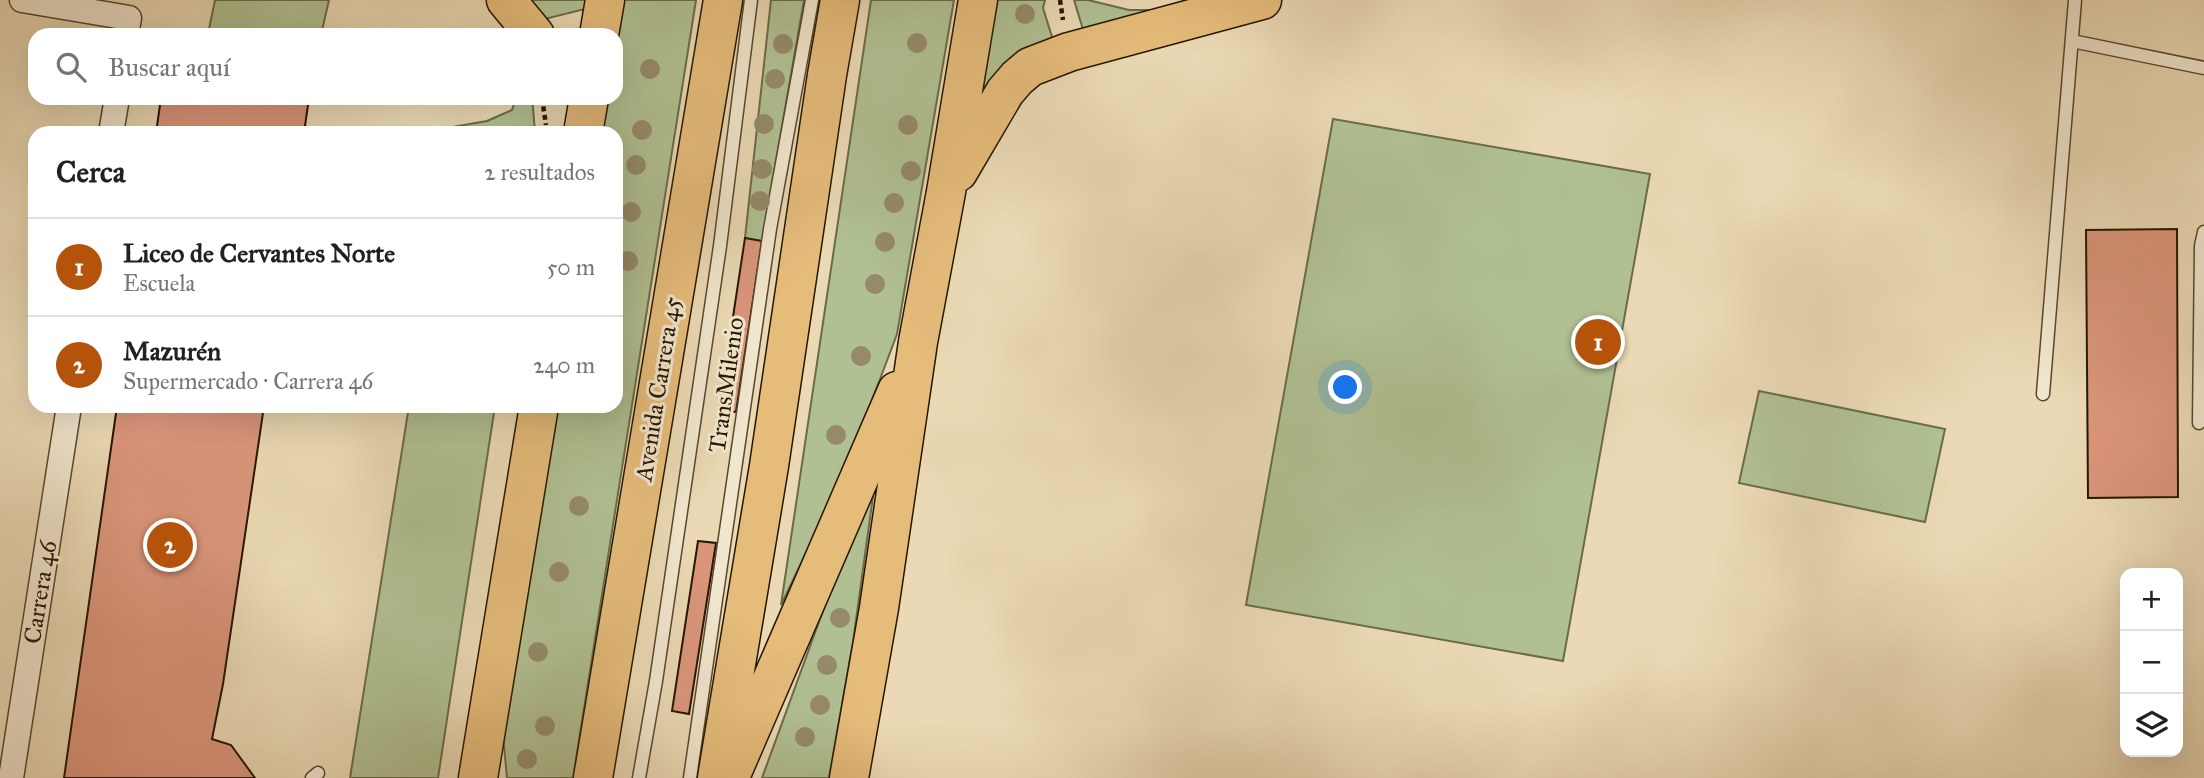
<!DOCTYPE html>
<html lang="es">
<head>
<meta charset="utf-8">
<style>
	:root { --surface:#fff; --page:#f2f2f2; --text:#202124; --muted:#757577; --line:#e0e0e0; --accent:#b45309 }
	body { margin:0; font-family:"IM FELL Great Primer",serif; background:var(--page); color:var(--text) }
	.controls { position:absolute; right:21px; bottom:21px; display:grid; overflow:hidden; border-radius:14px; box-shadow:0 7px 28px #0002 }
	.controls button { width:63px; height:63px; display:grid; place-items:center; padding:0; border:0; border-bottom:2px solid var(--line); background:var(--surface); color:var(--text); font:35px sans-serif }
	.you { position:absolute; left:1346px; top:388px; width:24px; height:24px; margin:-18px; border:5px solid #fff; border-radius:50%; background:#1a73e8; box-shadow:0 0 0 10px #1a73e833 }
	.badge { display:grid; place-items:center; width:46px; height:46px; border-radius:50%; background:var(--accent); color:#fff; font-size:23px; font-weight:700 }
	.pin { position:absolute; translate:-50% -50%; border:4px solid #fff; box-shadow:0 2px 7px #0006 }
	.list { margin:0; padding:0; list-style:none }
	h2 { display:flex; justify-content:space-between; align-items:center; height:91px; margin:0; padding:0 28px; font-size:30px }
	h2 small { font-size:23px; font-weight:400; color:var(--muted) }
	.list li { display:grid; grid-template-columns:46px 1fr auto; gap:21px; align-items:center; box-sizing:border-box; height:98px; padding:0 28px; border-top:2px solid var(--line) }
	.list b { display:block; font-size:26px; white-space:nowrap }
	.list p { margin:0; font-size:23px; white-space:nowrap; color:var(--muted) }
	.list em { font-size:23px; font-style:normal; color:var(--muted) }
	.icon { flex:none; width:38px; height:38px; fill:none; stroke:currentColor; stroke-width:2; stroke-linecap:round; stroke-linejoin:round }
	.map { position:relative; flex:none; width:2204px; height:778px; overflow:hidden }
	.search { position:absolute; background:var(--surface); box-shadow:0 7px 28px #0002; left:28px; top:28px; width:595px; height:77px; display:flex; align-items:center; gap:18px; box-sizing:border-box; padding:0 24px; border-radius:21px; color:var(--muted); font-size:26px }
	.panel { position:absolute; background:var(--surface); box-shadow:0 7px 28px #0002; left:28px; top:126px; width:595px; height:287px; border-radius:21px }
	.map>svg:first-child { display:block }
</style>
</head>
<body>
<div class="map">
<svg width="2204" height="778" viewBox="0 0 2204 778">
	<rect width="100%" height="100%" fill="#ead9b4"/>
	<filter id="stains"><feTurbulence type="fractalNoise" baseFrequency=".00286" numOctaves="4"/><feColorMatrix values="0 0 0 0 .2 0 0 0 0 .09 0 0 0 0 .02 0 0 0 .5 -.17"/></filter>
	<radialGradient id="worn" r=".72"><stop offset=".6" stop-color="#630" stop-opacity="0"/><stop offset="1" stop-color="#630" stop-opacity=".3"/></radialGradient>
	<path fill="#b0c092" stroke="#6b6b49" stroke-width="2" d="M215,0H329L321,35H212L208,34Z
		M526,0H586L585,9L545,19Z
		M617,0H696L573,778H507L501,714L550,406H616V133H594L600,98H616Z
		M771,0H804L762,241L745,238Z
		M871,0H954L897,334L845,472L781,605Z
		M996,0H1045L1043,8L1053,40L998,74L978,98Z
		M1074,0H1088L1129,10H1153L1187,0H1205L1085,36Z
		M516,98H530L533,107L535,133H451L452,127L487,121L512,110Z
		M1333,119L1650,174L1563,661L1246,605Z
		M1759,391L1945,429L1925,522L1739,483Z
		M409,406H495L438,778H350Z
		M878,460L853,642L829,778H762Z"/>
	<path fill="#da957b" stroke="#261600" stroke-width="2" d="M161,98H309L304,133H156Z
		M2177,229L2178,497L2088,498L2086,230Z
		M745,238L762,241L736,412L719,409Z
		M117,406H264L223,684L212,739L231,745L255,778H64Z
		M698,541L716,543L689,714L672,711Z"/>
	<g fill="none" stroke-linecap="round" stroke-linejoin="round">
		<defs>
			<path id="lane" d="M2072,41L2204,68
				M2043,394L2075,0
				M2199,423L2201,246L2204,232
				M312,778L318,773
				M639,778L656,681L720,246L751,0
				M690,778L770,229L812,0"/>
			<path id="street" d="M22,0L129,18L126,35
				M111,133L117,98
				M11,778L69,406"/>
			<path id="highway" d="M506,0L535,35
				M599,35L605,0
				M583,133L589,98
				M958,172L1005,92L1017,78L1030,67L1069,52L1262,0
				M733,770L897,391
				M478,778L539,406
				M593,778L723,0
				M717,778L769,466L827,75L840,0
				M849,778L879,608L918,342L946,192L978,0"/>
		</defs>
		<use href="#lane" stroke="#57472d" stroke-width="15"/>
		<use href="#street" stroke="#57472d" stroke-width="27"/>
		<use href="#highway" stroke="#261600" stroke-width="41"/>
		<path stroke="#261600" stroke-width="4.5" stroke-dasharray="5 3.5" stroke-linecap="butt" d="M1060,0L1063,20
			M542,98L546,125"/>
		<use href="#lane" stroke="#f1e6ce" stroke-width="12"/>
		<use href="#street" stroke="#f1e6ce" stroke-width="24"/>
		<use href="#highway" stroke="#e5bc7a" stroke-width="38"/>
	</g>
	<g fill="#958a69">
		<circle cx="1025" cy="14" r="10"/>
		<circle cx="917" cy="43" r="10"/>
		<circle cx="783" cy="44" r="10"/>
		<circle cx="650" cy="69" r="10"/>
		<circle cx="775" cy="79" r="10"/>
		<circle cx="764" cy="124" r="10"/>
		<circle cx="908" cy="125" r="10"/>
		<circle cx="642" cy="130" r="10"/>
		<circle cx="636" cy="165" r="10"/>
		<circle cx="762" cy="169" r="10"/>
		<circle cx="911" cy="171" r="10"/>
		<circle cx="760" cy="201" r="10"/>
		<circle cx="894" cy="203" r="10"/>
		<circle cx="631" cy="212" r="10"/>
		<circle cx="885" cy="242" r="10"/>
		<circle cx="628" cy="261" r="10"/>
		<circle cx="875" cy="284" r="10"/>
		<circle cx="861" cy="356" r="10"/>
		<circle cx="836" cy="435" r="10"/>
		<circle cx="579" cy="506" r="10"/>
		<circle cx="559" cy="572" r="10"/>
		<circle cx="840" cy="618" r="10"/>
		<circle cx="538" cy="652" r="10"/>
		<circle cx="827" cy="665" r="10"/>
		<circle cx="820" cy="705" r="10"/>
		<circle cx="545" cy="726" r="10"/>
		<circle cx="805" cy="737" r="10"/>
		<circle cx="527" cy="759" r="10"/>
	</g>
	<g text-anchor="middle" stroke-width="6" stroke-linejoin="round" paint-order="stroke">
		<g font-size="24" fill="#261600" stroke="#f1e6ce">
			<text transform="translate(726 385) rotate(-82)" y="8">TransMilenio</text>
			<text transform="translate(658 389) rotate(-81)" y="8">Avenida Carrera 45</text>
			<text transform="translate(40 592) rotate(-81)" y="8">Carrera 46</text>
		</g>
	</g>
	<rect width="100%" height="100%" filter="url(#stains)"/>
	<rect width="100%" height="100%" fill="url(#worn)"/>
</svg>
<div class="controls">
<button>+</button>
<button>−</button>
<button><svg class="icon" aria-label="layers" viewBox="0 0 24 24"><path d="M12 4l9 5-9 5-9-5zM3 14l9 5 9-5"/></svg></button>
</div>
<div class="you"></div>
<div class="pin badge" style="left:1598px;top:342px">1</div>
<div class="pin badge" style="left:170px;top:545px">2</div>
<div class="search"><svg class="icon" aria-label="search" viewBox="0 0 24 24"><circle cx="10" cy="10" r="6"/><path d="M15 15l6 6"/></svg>Buscar aquí</div>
<section class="panel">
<h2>Cerca<small>2 resultados</small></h2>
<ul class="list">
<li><span class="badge">1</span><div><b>Liceo de Cervantes Norte</b><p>Escuela</p></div><em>50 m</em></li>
<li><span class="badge">2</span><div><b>Mazurén</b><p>Supermercado · Carrera 46</p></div><em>240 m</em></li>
</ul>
</section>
</div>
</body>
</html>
